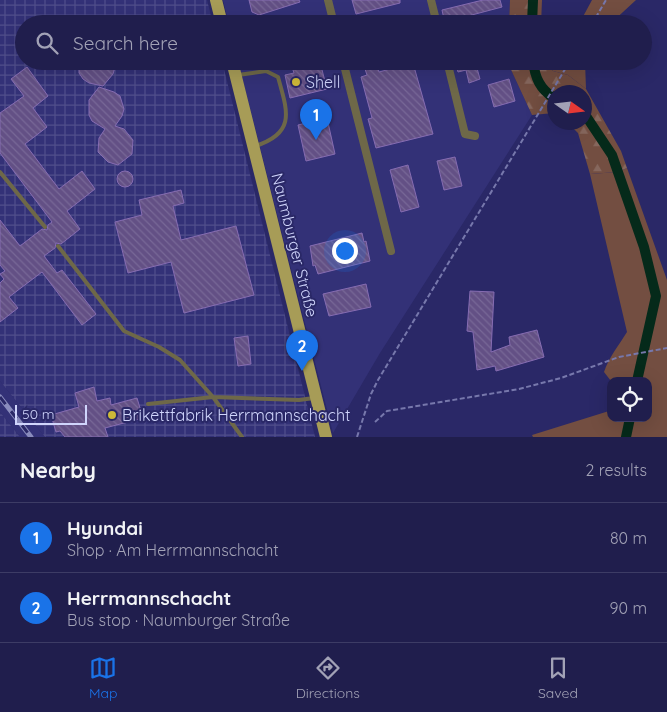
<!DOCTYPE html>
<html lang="en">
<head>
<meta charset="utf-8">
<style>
	:root { --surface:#201e4d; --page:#282754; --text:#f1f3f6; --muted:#a2a2b6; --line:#3d3c65; --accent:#1a73e8 }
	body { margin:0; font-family:Quicksand,sans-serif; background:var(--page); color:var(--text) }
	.controls { position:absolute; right:15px; bottom:15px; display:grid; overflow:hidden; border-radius:10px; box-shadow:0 5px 20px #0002 }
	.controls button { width:45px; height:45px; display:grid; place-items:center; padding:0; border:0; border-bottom:1px solid var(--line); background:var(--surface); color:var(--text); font:25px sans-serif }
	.compass { position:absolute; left:547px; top:85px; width:45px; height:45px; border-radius:50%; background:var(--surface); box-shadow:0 5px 20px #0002; rotate:104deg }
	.scale { position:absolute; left:15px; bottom:12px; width:72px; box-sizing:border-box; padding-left:5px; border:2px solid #d0d5fc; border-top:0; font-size:14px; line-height:18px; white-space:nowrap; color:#d0d5fc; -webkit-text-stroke:4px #2a2867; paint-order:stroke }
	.you { position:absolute; left:344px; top:250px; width:18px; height:18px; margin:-12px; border:4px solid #fff; border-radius:50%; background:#1a73e8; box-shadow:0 0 0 8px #1a73e833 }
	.badge { display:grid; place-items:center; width:32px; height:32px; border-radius:50%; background:var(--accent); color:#fff; font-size:16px; font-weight:700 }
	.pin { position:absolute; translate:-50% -41px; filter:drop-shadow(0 1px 2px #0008) }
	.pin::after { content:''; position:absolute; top:26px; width:18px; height:15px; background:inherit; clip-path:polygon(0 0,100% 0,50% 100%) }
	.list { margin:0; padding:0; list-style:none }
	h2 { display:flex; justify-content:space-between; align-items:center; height:65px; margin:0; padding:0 20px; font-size:21px }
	h2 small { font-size:16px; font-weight:400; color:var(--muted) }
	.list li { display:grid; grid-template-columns:32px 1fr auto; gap:15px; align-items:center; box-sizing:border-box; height:70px; padding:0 20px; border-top:1px solid var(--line) }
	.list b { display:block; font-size:19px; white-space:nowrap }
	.list p { margin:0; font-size:16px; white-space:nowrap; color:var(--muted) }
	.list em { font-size:16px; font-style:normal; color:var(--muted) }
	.icon { flex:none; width:28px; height:28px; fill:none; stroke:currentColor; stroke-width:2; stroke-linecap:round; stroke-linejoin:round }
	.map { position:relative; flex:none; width:667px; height:437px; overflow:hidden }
	.search { position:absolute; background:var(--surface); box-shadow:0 5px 20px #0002; left:15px; right:15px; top:15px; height:55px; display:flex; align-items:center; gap:12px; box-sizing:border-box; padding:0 18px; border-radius:28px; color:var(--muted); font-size:19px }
	.sheet { height:205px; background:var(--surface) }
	nav { display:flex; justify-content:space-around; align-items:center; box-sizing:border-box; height:70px; border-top:1px solid var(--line); background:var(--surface); font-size:14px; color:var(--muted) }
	nav a { display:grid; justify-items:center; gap:2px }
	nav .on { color:var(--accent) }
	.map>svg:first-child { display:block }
</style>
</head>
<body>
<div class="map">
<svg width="667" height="437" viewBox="0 0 667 437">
	<defs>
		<pattern id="industrial-grid" width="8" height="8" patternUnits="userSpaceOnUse" patternTransform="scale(1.25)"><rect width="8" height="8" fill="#333177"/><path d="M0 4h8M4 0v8" fill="none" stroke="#504e8b"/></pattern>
		<pattern id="forest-firs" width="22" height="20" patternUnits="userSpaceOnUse" patternTransform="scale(1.25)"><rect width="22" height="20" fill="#734e41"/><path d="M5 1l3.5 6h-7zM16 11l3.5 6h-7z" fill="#86675d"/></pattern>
		<pattern id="building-back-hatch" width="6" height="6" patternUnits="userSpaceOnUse" patternTransform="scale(1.25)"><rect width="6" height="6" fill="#635085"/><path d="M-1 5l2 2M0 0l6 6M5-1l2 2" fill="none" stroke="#786897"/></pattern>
	</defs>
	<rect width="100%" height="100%" fill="#2a2867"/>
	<path fill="#333177" d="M223,0H510L509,24H229Z
		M238,61H507L532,115L380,353L333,433Z
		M0,381L45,437H20L0,412Z"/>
	<path fill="url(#industrial-grid)" d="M0,0H207L213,24H24V61H222L315,437H45L0,381Z
		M0,412L20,437H0Z"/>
	<path fill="#734e41" d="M592,0H636L610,24H579Z
		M545,61H585L586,89L568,75L553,71Z
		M627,168L667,280V437H533L532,435L609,411L611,400V418H648V381H611L604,372C609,357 619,345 627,332L590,174L617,172Z"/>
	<path fill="url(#forest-firs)" d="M510,0H542L541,24H509Z
		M507,61H545L553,71L568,75L586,89L621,151L627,168L617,172L590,174L578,133L568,123L584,122V92H554V113L532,115Z"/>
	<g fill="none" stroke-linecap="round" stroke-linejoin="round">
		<path stroke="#052a1a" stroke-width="10" d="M532,24L533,0
			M533,61C535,78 540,89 554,98
			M584,113L612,155L644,247L656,296L637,381
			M626,437L630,418"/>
	</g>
	<path fill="url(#building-back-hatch)" stroke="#866cb2" d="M249,0H299L300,2L259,15L252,12Z
		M352,0H400V3L356,14Z
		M483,0H500L502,7L468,16L470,24H445L442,10Z
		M79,61H114L115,67L113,74L103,86L89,83L83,79L79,73Z
		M290,61H316L317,67L321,66L327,89L290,98L285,75L294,73Z
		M455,61H475L480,79L469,83L466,70L458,72Z
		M373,63L377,65L379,72L413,63L433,134L376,148L368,119L372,118L361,77L367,75L365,69L368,64Z
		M27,67L48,96L33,108L47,127L25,144L59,189L82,171L95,189L67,211L80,229L61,244L56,243L55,248L44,256L57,273L62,270L96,314L82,325L42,272L9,297L18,308L0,322V283L4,279L0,274L5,271L0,265V220L20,246L42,229L47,230L48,225L52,222L0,153V113L24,96L11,79Z
		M509,79L515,101L494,107L488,85Z
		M99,87L114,92L120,96L124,109L122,116L115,126L124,129L133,140L132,154L118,165L108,162L98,152L99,138L105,129L92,121L89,115V100Z
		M327,118L335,154L306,161L298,125Z
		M455,157L462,186L444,190L437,161Z
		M408,165L419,207L401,212L390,170Z
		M117 179a8 8 0 1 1 16 0a8 8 0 1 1-16 0Z
		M181,190L184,203L173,206L181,240L236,226L254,295L184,313L171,262L128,273L115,222L142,215L139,200Z
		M362,233L364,242L366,241L370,261L318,274L315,265L313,266L310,246Z
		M366,284L371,307L329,316L323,294Z
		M470,291L494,292L491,352L510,345L509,337L537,330L544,357L496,371L495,366L477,370L473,332L467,331Z
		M248,336L251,364L238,366L234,338Z
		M94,387L97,401L110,398L111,405L137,398L143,418L105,428L108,437H65L60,431L56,432L51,415L79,407L75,393Z"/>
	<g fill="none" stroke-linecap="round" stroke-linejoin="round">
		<path stroke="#7778ac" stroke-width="2" stroke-dasharray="5 2.5" stroke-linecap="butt" d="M592,24L606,0
			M375,422L387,411L519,389L561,378L619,357L667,348
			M357,437L371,394L378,380L570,61"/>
		<path stroke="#6e6848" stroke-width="4" d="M238,75L266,71L278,77C287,110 297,133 255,146
			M0,172L45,227
			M58,246L124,331L159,347L180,360L213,397L242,437
			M148,404L213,397L299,400L314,398"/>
		<path stroke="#6e6848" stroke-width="8" d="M328,0L334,24
			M431,0L437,24
			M343,61L391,251
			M447,61L465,134L475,136"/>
		<path stroke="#a79c57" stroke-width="12" d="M216,0L222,24
			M232,61L326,437"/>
		<defs>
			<path id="rail" d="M0,397L31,437"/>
		</defs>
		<use href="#rail" stroke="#8a8cbd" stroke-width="5"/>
		<use href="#rail" stroke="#2a2867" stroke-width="3" stroke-dasharray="9" stroke-linecap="butt"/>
	</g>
	<g fill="#cdb938" stroke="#2a2867" stroke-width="2">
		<circle cx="296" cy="82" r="5"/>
		<circle cx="112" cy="415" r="5"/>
	</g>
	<g text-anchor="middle" stroke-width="4" stroke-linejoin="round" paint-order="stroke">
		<g font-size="16" fill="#d0d5fc" stroke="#2a2867" text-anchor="start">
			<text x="306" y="88">Shell</text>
			<text x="122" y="421">Brikettfabrik Herrmannschacht</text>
		</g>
		<g font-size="16" fill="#d0d5fc" stroke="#2a2867">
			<text transform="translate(295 245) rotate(76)" y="6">Naumburger Straße</text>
		</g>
	</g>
</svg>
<div class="controls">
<button><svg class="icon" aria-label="locate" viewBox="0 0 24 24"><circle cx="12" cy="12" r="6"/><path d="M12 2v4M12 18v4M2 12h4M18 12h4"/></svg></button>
</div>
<svg class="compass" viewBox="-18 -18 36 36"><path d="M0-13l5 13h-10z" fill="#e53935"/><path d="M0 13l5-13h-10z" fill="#a2a2b6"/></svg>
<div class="scale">50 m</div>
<div class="you"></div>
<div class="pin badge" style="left:316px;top:140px">1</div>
<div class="pin badge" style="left:302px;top:371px">2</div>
<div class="search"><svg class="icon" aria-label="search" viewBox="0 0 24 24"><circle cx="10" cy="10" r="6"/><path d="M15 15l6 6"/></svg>Search here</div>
</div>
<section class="sheet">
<h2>Nearby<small>2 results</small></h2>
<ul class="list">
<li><span class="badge">1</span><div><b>Hyundai</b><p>Shop · Am Herrmannschacht</p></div><em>80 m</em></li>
<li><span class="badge">2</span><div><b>Herrmannschacht</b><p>Bus stop · Naumburger Straße</p></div><em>90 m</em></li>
</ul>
</section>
<nav>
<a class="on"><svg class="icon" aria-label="map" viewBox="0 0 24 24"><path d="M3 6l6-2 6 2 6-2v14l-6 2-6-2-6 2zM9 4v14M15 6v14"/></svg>Map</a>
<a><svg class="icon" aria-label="directions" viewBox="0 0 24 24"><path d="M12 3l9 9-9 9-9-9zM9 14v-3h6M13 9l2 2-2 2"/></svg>Directions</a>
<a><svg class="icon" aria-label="saved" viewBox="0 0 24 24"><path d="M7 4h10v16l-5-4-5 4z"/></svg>Saved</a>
</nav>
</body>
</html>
